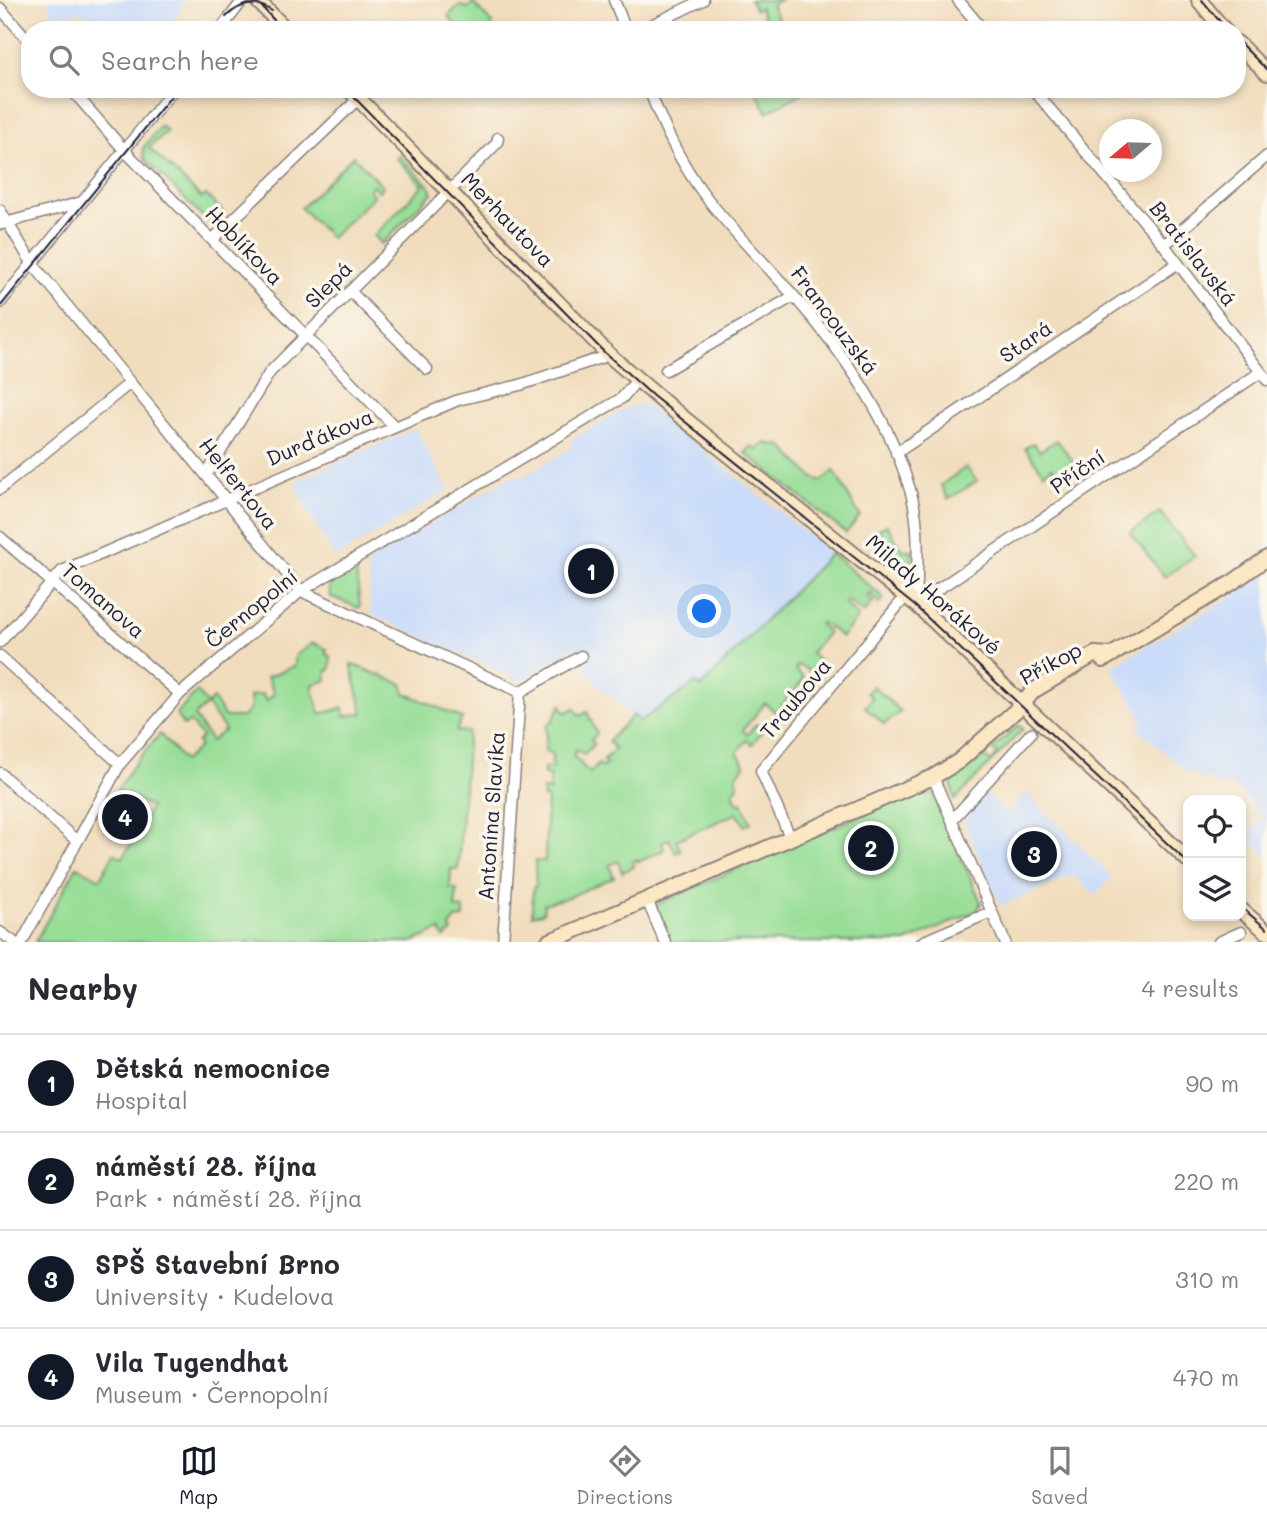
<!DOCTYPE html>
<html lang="en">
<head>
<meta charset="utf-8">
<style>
	:root { --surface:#fff; --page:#f2f2f3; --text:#2b2b33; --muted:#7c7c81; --line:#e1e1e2; --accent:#111827 }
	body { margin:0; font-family:Mali,sans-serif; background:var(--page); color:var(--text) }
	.controls { position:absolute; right:21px; bottom:21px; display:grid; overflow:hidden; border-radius:14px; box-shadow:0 4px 10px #0003 }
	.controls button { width:63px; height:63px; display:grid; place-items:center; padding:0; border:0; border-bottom:2px solid var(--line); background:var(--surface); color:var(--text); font:35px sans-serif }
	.compass { position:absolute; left:1099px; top:119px; width:63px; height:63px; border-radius:50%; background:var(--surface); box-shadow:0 4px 10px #0003; rotate:251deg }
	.you { position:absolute; left:705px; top:612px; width:24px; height:24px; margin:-18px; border:5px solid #fff; border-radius:50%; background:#1a73e8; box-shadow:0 0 0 10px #1a73e833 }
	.badge { display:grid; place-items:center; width:46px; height:46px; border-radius:50%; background:var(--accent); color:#fff; font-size:23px; font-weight:700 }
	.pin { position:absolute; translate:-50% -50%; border:4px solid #fff; box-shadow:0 2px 7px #0006 }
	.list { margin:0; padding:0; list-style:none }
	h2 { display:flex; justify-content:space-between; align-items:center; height:91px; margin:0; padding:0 28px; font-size:30px }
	h2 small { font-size:23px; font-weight:400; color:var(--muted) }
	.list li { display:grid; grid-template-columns:46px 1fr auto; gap:21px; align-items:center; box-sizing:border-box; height:98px; padding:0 28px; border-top:2px solid var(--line) }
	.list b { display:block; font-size:26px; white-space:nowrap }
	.list p { margin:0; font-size:23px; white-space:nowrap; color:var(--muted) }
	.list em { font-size:23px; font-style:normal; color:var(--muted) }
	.icon { flex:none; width:38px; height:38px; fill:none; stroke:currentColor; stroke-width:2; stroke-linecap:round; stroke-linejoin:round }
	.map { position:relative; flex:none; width:1267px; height:942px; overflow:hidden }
	.search { position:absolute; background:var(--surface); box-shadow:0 4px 10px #0003; left:21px; right:21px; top:21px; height:77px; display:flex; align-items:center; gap:18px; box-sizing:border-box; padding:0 24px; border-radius:28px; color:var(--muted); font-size:26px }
	.sheet { height:483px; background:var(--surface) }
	nav { display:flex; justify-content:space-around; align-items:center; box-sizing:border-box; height:98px; border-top:2px solid var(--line); background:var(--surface); font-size:19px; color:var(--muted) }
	nav a { display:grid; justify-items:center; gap:4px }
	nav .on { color:var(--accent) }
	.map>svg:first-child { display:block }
</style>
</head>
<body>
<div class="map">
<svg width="1267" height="942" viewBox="0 0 1267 942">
	<rect width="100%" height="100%" fill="#fbf7ec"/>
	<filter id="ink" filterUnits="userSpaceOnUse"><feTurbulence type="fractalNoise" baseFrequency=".0143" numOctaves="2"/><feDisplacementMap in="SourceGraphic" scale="14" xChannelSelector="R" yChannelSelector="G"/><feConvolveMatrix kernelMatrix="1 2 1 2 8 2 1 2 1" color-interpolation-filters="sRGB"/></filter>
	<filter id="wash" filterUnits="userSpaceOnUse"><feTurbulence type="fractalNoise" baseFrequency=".00686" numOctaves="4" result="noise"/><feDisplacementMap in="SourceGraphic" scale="28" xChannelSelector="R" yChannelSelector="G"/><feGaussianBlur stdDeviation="1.57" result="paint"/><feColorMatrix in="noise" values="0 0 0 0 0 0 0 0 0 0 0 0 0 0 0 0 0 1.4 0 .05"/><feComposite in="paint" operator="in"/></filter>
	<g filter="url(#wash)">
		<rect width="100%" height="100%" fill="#f1ddbd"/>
		<path fill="#cadcf9" d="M48,0H184L179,15L167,30H94L83,12L52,15Z
			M639,404L650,408L831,553L701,687L696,683L639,721L596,684L584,666L587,664L574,647L521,681L371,614L368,561L514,475L522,477L571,448V440L626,408Z
			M415,429L449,490L335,558L310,515L295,481Z
			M1267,571V857L1247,835L1262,817L1250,806L1251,803L1229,783L1215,786L1206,777L1203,781L1192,771L1189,774L1137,728L1143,720L1111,667L1236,594Z
			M985,792L1007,812L1026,793L1112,877L1095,895L1073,875L1001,906L965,824L967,811Z"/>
		<path fill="#98de97" stroke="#5d8069" stroke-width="2" fill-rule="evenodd" d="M750,0H780L771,5L784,30H739L764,17L760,8L755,10Z
			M473,3L493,24L488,30H460L448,16L460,5L467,8Z
			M755,89H810L767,112Z
			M161,126L167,131L149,148L202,198L206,195L225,214L216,225H211L144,158L143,148Z
			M399,155L430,187L432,193L382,244L374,236L423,185L396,158Z
			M353,156L383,186L379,191L373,185L369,190L374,196L331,238L301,208Z
			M1057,440L1075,464L1059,475L1052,467L1044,473L1025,448L1033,443L1040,451Z
			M765,443L782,446L812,477L822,481L834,471L860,516L846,533L745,453L752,446L757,450Z
			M966,467L977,481L948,499L941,485Z
			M1160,512L1195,556L1165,577L1130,533Z
			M887,525L902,550H913L909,576L877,530Z
			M831,553L884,598L879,604L870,593L867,597L873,602L863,613L848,600L845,603L858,617L842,637L821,622L819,624L828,632L811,653L819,661L810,671L798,665L795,669L803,677L802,682L776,713L765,703L743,730L747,735L756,724L763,730L752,744L747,740L737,752L745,765L736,776L738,786L733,793L738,804L742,802L751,823L745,826L737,813L676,840L681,851L676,853L669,839L662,842L664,850L638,862L637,859L632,861L634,867L622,872L618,861L609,865L614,877L569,897L544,904L543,913L532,915L533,887H536L535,861H545L547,798H543V790L550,791V776L544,775V768H552V753L545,752L547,724L551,723L561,705L566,713L574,708L580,716L587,712L597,734L591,740L594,744L583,755L577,749L573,756L590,773L599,764L603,767L607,764L603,760L615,749L608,741L633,715L640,721L696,683L701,687Z
			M356,569L360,607L358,608L330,596L329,584Z
			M313,643L327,649L326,654L331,657L330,670L326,671L327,680L312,685L320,714L343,708L345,716L363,713L351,664L402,684L405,693L462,718L456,731L468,732L458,869H451L450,888L457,889L455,908L464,909V918L456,919L450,927L452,932L444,938L440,930L412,942H35L77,866L100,879L114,853L123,858L151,807L117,790L136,762L160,734L184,761L200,746L197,742L202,737L190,722L184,726L176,715L197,691L207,705L213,699L225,717H243L251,707L250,696L262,694L266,701L274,694L267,677L295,666V656ZM207,705L225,730L211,741L194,716Z
			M873,686L901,712L884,724L865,707L872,698L867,693Z
			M1019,725L1023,729L955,800L951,783L984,756L991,762L998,754L992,749Z
			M927,789L934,795L981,902L977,911L906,942H671L656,909L659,903L919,790Z"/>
	</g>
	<g filter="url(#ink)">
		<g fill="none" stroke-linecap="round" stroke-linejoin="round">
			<defs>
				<path id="street" d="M614,0L626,30
					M958,0L983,30
					M0,8L30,42
					M220,30L243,0
					M641,30L703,0
					M71,89L125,151L395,427
					M649,89C662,124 681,163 703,193C729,228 762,260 791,293C841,349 890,419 911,493C921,529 917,566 916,604
					M1033,89L1164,245L1267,380
					M0,210L32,263L301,591L520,692
					M2,224L82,202
					M212,240L359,98
					M1164,245L1267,156
					M350,291L427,369
					M0,303L174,89
					M666,370L794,296
					M896,453L1178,263
					M206,475L270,372L497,143L498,138
					M0,489L130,383
					M0,537L180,694
					M916,604L1261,372
					M0,642L62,571L458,400L520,385L609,355
					M0,656L120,764
					M520,692L581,656
					M0,773L77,841
					M933,777L1005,942
					M952,820L1031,733
					M790,837L761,771L906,596
					M647,900L665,942
					M0,932L14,942
					M22,942L120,764L180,694L301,591L622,398L637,380
					M503,942L520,692
					M922,942L991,912
					M1219,942L1241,932"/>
				<path id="secondary" d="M257,0L286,30
					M1199,0L1224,30
					M1237,43L1267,73
					M349,89L609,355L672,409L916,604L1188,860
					M1103,660L1233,582L1267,558
					M1241,910L1267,932
					M548,942L933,777L959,761L1023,704L1033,691L1095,654L1110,655"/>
			</defs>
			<use href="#street" stroke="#8a807c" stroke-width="13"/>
			<use href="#secondary" stroke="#8a807c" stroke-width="18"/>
			<use href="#street" stroke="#fff" stroke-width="10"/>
			<use href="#secondary" stroke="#fbe7c3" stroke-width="14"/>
			<path stroke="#22223b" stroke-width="2" d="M1202,0L1227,30
				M262,7L283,30
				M226,17C240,3 255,0 272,11
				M1237,40L1267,70
				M346,89L604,352L653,396L915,606L1188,863
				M0,307L177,89
				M1241,907L1267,929"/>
		</g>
	</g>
	<g text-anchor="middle" stroke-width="7" stroke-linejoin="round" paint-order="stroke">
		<g font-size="21" fill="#22223b" stroke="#fbf7ec">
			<text transform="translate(507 220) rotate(46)" y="7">Merhautova</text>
			<text transform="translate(244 246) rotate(46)" y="7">Hoblíkova</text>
			<text transform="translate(1193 254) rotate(52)" y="7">Bratislavská</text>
			<text transform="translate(329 285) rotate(-45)" y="7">Slepá</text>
			<text transform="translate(834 321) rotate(53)" y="7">Francouzská</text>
			<text transform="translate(1026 342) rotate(-34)" y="7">Stará</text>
			<text transform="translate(320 438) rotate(-23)" y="7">Durďákova</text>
			<text transform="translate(1078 472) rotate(-34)" y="7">Příční</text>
			<text transform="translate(238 484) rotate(51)" y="7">Helfertova</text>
			<text transform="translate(933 595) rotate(41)" y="7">Milady Horákové</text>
			<text transform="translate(103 601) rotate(41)" y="7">Tomanova</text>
			<text transform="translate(252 609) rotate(-39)" y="7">Černopolní</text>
			<text transform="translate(1051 664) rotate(-28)" y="7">Příkop</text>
			<text transform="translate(796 699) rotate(-50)" y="7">Traubova</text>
			<text transform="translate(492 816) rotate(-86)" y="7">Antonína Slavíka</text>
		</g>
	</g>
</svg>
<div class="controls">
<button><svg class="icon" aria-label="locate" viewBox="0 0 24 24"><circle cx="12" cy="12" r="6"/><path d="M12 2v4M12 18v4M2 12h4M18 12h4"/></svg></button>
<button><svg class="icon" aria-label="layers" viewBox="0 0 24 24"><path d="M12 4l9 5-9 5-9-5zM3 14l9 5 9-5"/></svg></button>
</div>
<svg class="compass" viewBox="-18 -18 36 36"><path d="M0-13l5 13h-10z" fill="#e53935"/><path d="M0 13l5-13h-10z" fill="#7c7c81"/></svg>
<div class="you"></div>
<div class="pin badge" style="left:591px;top:571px">1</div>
<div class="pin badge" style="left:871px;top:848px">2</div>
<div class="pin badge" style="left:1034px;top:854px">3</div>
<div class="pin badge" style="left:125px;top:817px">4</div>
<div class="search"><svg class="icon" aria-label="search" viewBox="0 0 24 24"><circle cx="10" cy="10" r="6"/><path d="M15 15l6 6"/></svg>Search here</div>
</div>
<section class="sheet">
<h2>Nearby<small>4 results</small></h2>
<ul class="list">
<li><span class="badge">1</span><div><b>Dětská nemocnice</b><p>Hospital</p></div><em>90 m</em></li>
<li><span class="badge">2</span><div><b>náměstí 28. října</b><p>Park · náměstí 28. října</p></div><em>220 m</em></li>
<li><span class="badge">3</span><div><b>SPŠ Stavební Brno</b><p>University · Kudelova</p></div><em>310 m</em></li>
<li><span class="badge">4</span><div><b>Vila Tugendhat</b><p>Museum · Černopolní</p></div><em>470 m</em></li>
</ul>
</section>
<nav>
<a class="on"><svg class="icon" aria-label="map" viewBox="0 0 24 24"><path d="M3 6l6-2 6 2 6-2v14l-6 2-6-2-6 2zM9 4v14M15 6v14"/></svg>Map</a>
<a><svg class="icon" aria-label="directions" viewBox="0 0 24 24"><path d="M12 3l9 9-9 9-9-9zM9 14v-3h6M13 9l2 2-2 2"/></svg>Directions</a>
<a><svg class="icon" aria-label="saved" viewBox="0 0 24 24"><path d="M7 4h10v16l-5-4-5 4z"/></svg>Saved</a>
</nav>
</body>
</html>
